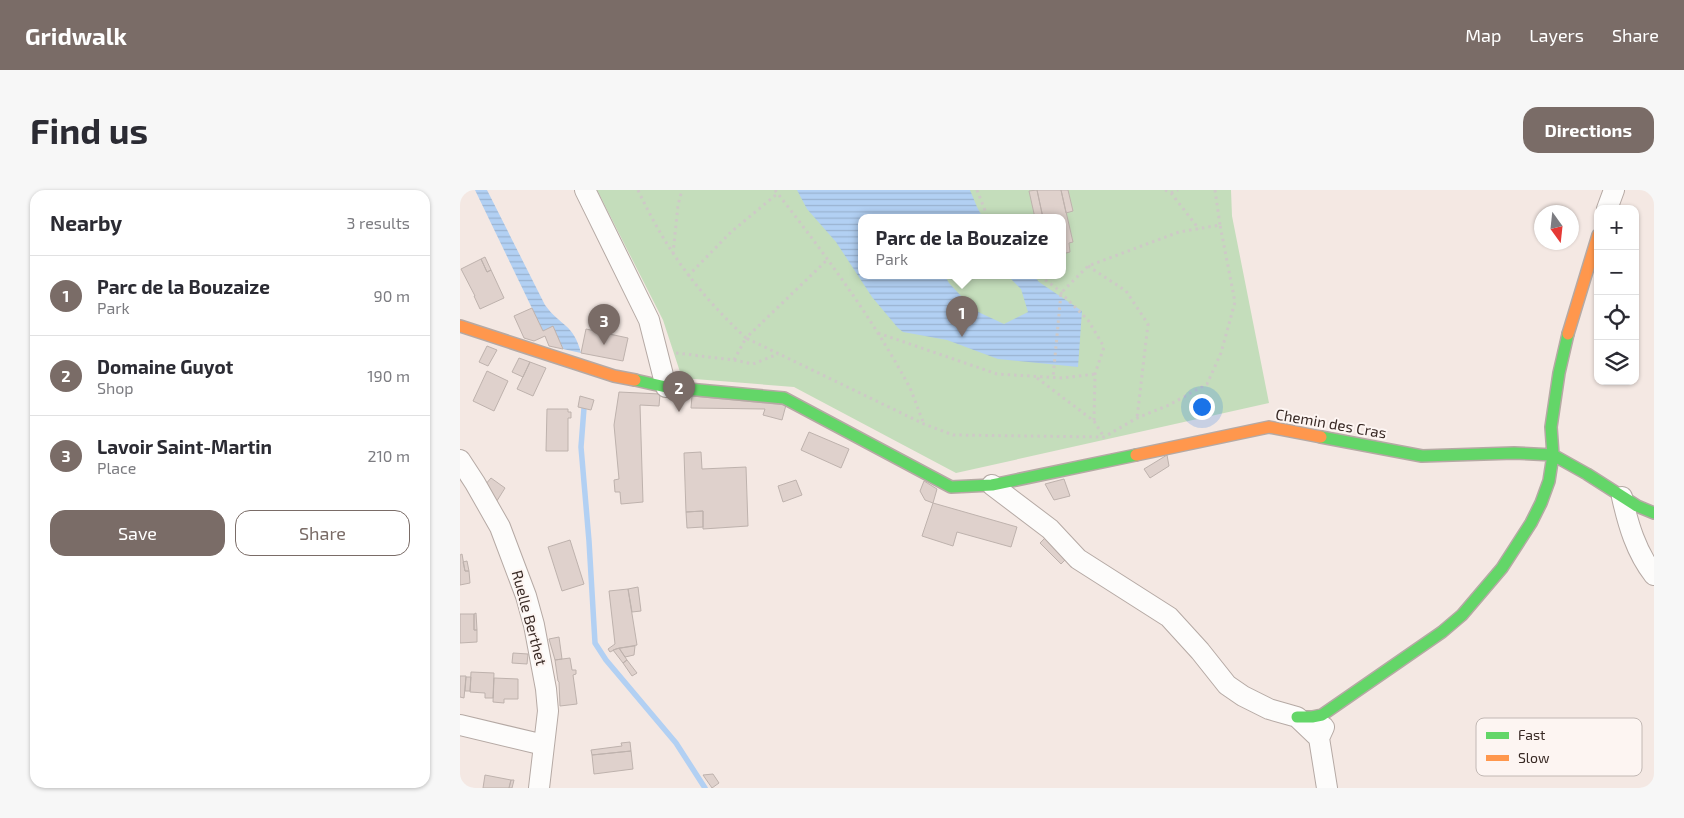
<!DOCTYPE html>
<html lang="en">
<head>
<meta charset="utf-8">
<style>
	:root { --surface:#fff; --page:#f7f7f7; --text:#2b2b33; --muted:#7c7c81; --line:#e1e1e2; --accent:#7a6c67 }
	body { margin:0; font-family:"Exo 2",sans-serif; background:var(--page); color:var(--text) }
	.controls { position:absolute; right:15px; top:15px; display:grid; overflow:hidden; border-radius:10px; box-shadow:0 1px 4px #0004 }
	.controls button { width:45px; height:45px; display:grid; place-items:center; padding:0; border:0; border-bottom:1px solid var(--line); background:var(--surface); color:var(--text); font:25px sans-serif }
	.compass { position:absolute; left:1074px; top:15px; width:45px; height:45px; border-radius:50%; background:var(--surface); box-shadow:0 1px 4px #0004; rotate:165deg }
	.you { position:absolute; left:741px; top:216px; width:18px; height:18px; margin:-12px; border:4px solid #fff; border-radius:50%; background:#1a73e8; box-shadow:0 0 0 8px #1a73e833 }
	.badge { display:grid; place-items:center; width:32px; height:32px; border-radius:50%; background:var(--accent); color:#fff; font-size:16px; font-weight:700 }
	.pin { position:absolute; translate:-50% -41px; filter:drop-shadow(0 1px 2px #0008) }
	.pin::after { content:''; position:absolute; top:26px; width:18px; height:15px; background:inherit; clip-path:polygon(0 0,100% 0,50% 100%) }
	.popup { position:absolute; left:398px; top:24px; width:208px; height:65px; box-sizing:border-box; display:grid; place-content:center; border-radius:10px; background:var(--surface); filter:drop-shadow(0 1px 4px #0005); font-size:16px; white-space:nowrap; color:var(--muted) }
	.popup b { font-size:19px; color:var(--text) }
	.popup::after { content:''; position:absolute; left:50%; top:100%; margin-left:-10px; border:10px solid transparent; border-top-color:var(--surface) }
	.list { margin:0; padding:0; list-style:none }
	h2 { display:flex; justify-content:space-between; align-items:center; height:65px; margin:0; padding:0 20px; font-size:21px }
	h2 small { font-size:16px; font-weight:400; color:var(--muted) }
	.list li { display:grid; grid-template-columns:32px 1fr auto; gap:15px; align-items:center; box-sizing:border-box; height:80px; padding:0 20px; border-top:1px solid var(--line) }
	.list b { display:block; font-size:19px; white-space:nowrap }
	.list p { margin:0; font-size:16px; white-space:nowrap; color:var(--muted) }
	.list em { font-size:16px; font-style:normal; color:var(--muted) }
	.actions { display:flex; gap:10px; padding:15px 20px }
	.actions a { flex:1; padding:11px 0; border:1px solid var(--accent); border-radius:15px; text-align:center; font-size:18px; color:var(--accent) }
	.actions .main { background:var(--accent); color:#fff }
	.icon { flex:none; width:28px; height:28px; fill:none; stroke:currentColor; stroke-width:2; stroke-linecap:round; stroke-linejoin:round }
	.map { position:relative; flex:none; width:1194px; height:598px; overflow:hidden; border-radius:15px }
	header { display:flex; align-items:center; gap:30px; box-sizing:border-box; height:70px; padding:0 25px; background:var(--accent); color:#fff }
	header strong { font-size:24px }
	nav { display:flex; gap:28px; margin-inline-start:auto; font-size:18px }
	.intro { display:flex; align-items:center; justify-content:space-between; box-sizing:border-box; height:120px; padding:0 30px }
	h1 { margin:0; font-size:35px }
	.button { padding:12px 22px; border-radius:15px; background:var(--accent); color:#fff; font-size:18px; font-weight:700 }
	main { display:flex; gap:30px; padding:0 30px }
	aside { flex:1; background:var(--surface); border-radius:15px; box-shadow:0 1px 4px #0004 }
	.map>svg:first-child { display:block }
</style>
</head>
<body>
<header>
<strong>Gridwalk</strong>
<nav><a>Map</a><a>Layers</a><a>Share</a></nav>
</header>
<div class="intro"><h1>Find us</h1><a class="button">Directions</a></div>
<main>
<aside>
<h2>Nearby<small>3 results</small></h2>
<ul class="list">
<li><span class="badge">1</span><div><b>Parc de la Bouzaize</b><p>Park</p></div><em>90 m</em></li>
<li><span class="badge">2</span><div><b>Domaine Guyot</b><p>Shop</p></div><em>190 m</em></li>
<li><span class="badge">3</span><div><b>Lavoir Saint-Martin</b><p>Place</p></div><em>210 m</em></li>
</ul>
<div class="actions"><a class="main">Save</a><a>Share</a></div>
</aside>
<div class="map">
<svg width="1194" height="598" viewBox="0 0 1194 598">
	<defs>
		<pattern id="water-rules" width="6" height="5" patternUnits="userSpaceOnUse" patternTransform="scale(1.25)"><rect width="6" height="5" fill="#b2d0f3"/><path d="M0 2.5h6" fill="none" stroke="#9ab3d0"/></pattern>
	</defs>
	<rect width="100%" height="100%" fill="#f4e8e3"/>
	<path fill="#c4ddbb" fill-rule="evenodd" d="M137,0H771L772,26L809,213L496,283L334,197L222,188L203,130ZM402,28H602V86H402Z"/>
	<path fill="url(#water-rules)" d="M15,0H27L85,115C101,137 113,133 121,163L103,159L93,137L83,141Z
		M337,0H510L517,17L523,28H491L487,25L483,28H402V86H485L489,93L514,120L544,134L568,122L561,99L548,86H574L579,92L622,121L618,177L538,169L487,150L443,142L438,138L412,107L376,52L347,19Z"/>
	<g fill="none" stroke-linecap="round" stroke-linejoin="round">
		<path stroke="#b2d0f3" stroke-width="5.5" d="M124,218L121,257L129,351L135,453L146,470L216,553L245,598"/>
	</g>
	<path fill="#dfd1cc" stroke="#beb2ad" d="M577,0L583,28H575L569,1Z
		M577,0H601L613,52L609,53L610,62L602,64V28H583Z
		M601,0H608L613,21L606,23Z
		M25,67L31,80L27,82L21,69Z
		M21,69L27,82L31,80L44,108L20,119L14,106H15L1,79Z
		M72,118L83,141L93,136L103,159L89,156L85,146L74,151L64,148L54,126Z
		M126,139L168,148L163,171L121,163Z
		M27,156L37,160L28,176L19,172Z
		M59,168L70,172L63,187L52,182Z
		M70,172L86,178L73,206L57,199Z
		M27,181L48,191L34,221L13,211Z
		M159,202L200,204L199,216L180,215L183,312L161,314L160,302H155L154,290L159,289L154,235Z
		M120,206L134,210L131,220L118,217Z
		M232,206L326,215L322,230L303,225L305,219L231,218Z
		M87,219H108V222H111V228H108V261H86Z
		M349,242L389,259L381,278L341,260Z
		M241,262L242,279L286,277L288,336L243,339V321L226,322L224,263Z
		M707,265L709,276L690,288L684,279Z
		M31,288L45,298L35,314L24,296Z
		M604,289L610,306L594,310L585,294Z
		M336,290L342,305L323,312L318,296Z
		M464,291L477,299L473,313L465,310L460,301Z
		M473,313L557,337L551,357L497,342L493,356L462,346Z
		M243,321V337L227,338L226,322Z
		M587,346L607,368L601,374L580,353Z
		M110,350L124,394L102,401L88,357Z
		M2,364L5,381H9L10,393L0,395V365Z
		M7,371L9,381H5L3,372Z
		M178,397L181,421L172,422L168,399Z
		M168,399L177,455L156,459L150,462L148,459L155,454L149,401Z
		M16,423L17,440H14V424Z
		M0,424H14V440H17V452L0,453Z
		M99,447L102,469L95,470L89,449Z
		M175,456L174,465L165,467L159,458Z
		M159,458L167,470L163,473L153,460Z
		M53,463L68,464L67,474L52,473Z
		M110,468L112,480H116V484L113,485L117,514L100,516L99,492L98,491L95,470Z
		M167,470L177,483L172,486L163,473Z
		M11,482L34,483L33,508H25V503L10,502Z
		M0,486H6L4,508L0,507Z
		M6,487H11L10,501H5Z
		M34,488L58,489V509H44V513L33,512Z
		M170,552L171,561L132,565L131,560L162,556L161,553Z
		M171,561L173,579L134,584L132,565Z
		M253,584L259,593L252,598L243,585Z
		M25,585L51,590L49,598H23Z
		M51,590H54L52,598H49Z"/>
	<g fill="none" stroke-linecap="round" stroke-linejoin="round">
		<defs>
			<path id="street" d="M125,0L189,130L206,197
				M1147,19L1154,0
				M0,270L15,293L40,337L66,406L74,435L86,499L88,521L79,598
				M532,295L590,339L618,369L709,427L740,461L767,495L783,506L809,519L837,527L859,548
				M1162,307C1168,334 1176,362 1194,385
				M0,535L84,555
				M864,537L859,548L867,598"/>
			<path id="fast" d="M175,190L206,197L324,208L491,297L532,295L676,265
				M861,247L962,266L1054,263L1093,265L1127,284L1177,316L1194,323
				M837,527H852L862,525L982,442L1002,425L1042,378L1071,333L1081,313L1089,291L1093,265L1091,237L1099,183L1108,144"/>
			<path id="slow" d="M0,136L154,186L175,190
				M1108,144L1138,45
				M676,265L809,237L861,247"/>
		</defs>
		<use href="#street" stroke="#b5a9a4" stroke-width="22"/>
		<use href="#fast" stroke="#b5a9a4" stroke-width="14"/>
		<use href="#slow" stroke="#b5a9a4" stroke-width="14"/>
		<path stroke="#cec9c7" stroke-width="3" stroke-dasharray="2.5 4" stroke-linecap="butt" d="M178,0C206,60 238,103 286,148L368,69
			M315,0C364,63 412,127 450,198C455,210 459,222 464,234
			M517,0L528,28
			M705,0L711,3L739,39
			M755,0L760,35
			M711,3L718,0
			M213,64L218,15L222,0
			M628,76L666,101L688,134L677,228
			M228,86L271,42L317,4
			M580,86L596,98L628,130L644,157L635,184L634,231
			M418,143L537,184L602,188L635,184
			M216,163L274,170L286,148L464,234L493,245L644,247L677,228L709,215L747,194L761,163L775,112L760,35L719,42L628,76L601,103L593,188
			M274,170L293,174L318,164
			M577,188L634,231L644,247"/>
		<use href="#street" stroke="#fdfcfb" stroke-width="20"/>
		<use href="#fast" stroke="#63d668" stroke-width="11"/>
		<use href="#slow" stroke="#ff974d" stroke-width="11"/>
	</g>
	<g text-anchor="middle" stroke-width="4" stroke-linejoin="round" paint-order="stroke">
		<g font-size="15" fill="#382924" stroke="#fdf5f2">
			<text transform="translate(871 234) rotate(10)" y="5">Chemin des Cras</text>
			<text transform="translate(69 428) rotate(75)" y="5">Ruelle Berthet</text>
		</g>
	</g>
	<rect x="1016" y="528" width="166" height="58" rx="8" fill="#fdf5f2" stroke="#c2b8b4" stroke-width="1"/>
	<rect x="1026" y="542" width="23" height="7" fill="#63d668"/>
	<rect x="1026" y="565" width="23" height="6" fill="#ff974d"/>
	<g font-size="14" fill="#382924">
		<text x="1058" y="550">Fast</text>
		<text x="1058" y="573">Slow</text>
	</g>
</svg>
<div class="controls">
<button>+</button>
<button>−</button>
<button><svg class="icon" aria-label="locate" viewBox="0 0 24 24"><circle cx="12" cy="12" r="6"/><path d="M12 2v4M12 18v4M2 12h4M18 12h4"/></svg></button>
<button><svg class="icon" aria-label="layers" viewBox="0 0 24 24"><path d="M12 4l9 5-9 5-9-5zM3 14l9 5 9-5"/></svg></button>
</div>
<svg class="compass" viewBox="-18 -18 36 36"><path d="M0-13l5 13h-10z" fill="#e53935"/><path d="M0 13l5-13h-10z" fill="#7c7c81"/></svg>
<div class="you"></div>
<div class="pin badge" style="left:502px;top:147px">1</div>
<div class="popup"><b>Parc de la Bouzaize</b>Park</div>
<div class="pin badge" style="left:219px;top:222px">2</div>
<div class="pin badge" style="left:144px;top:155px">3</div>
</div>
</main>
</body>
</html>
